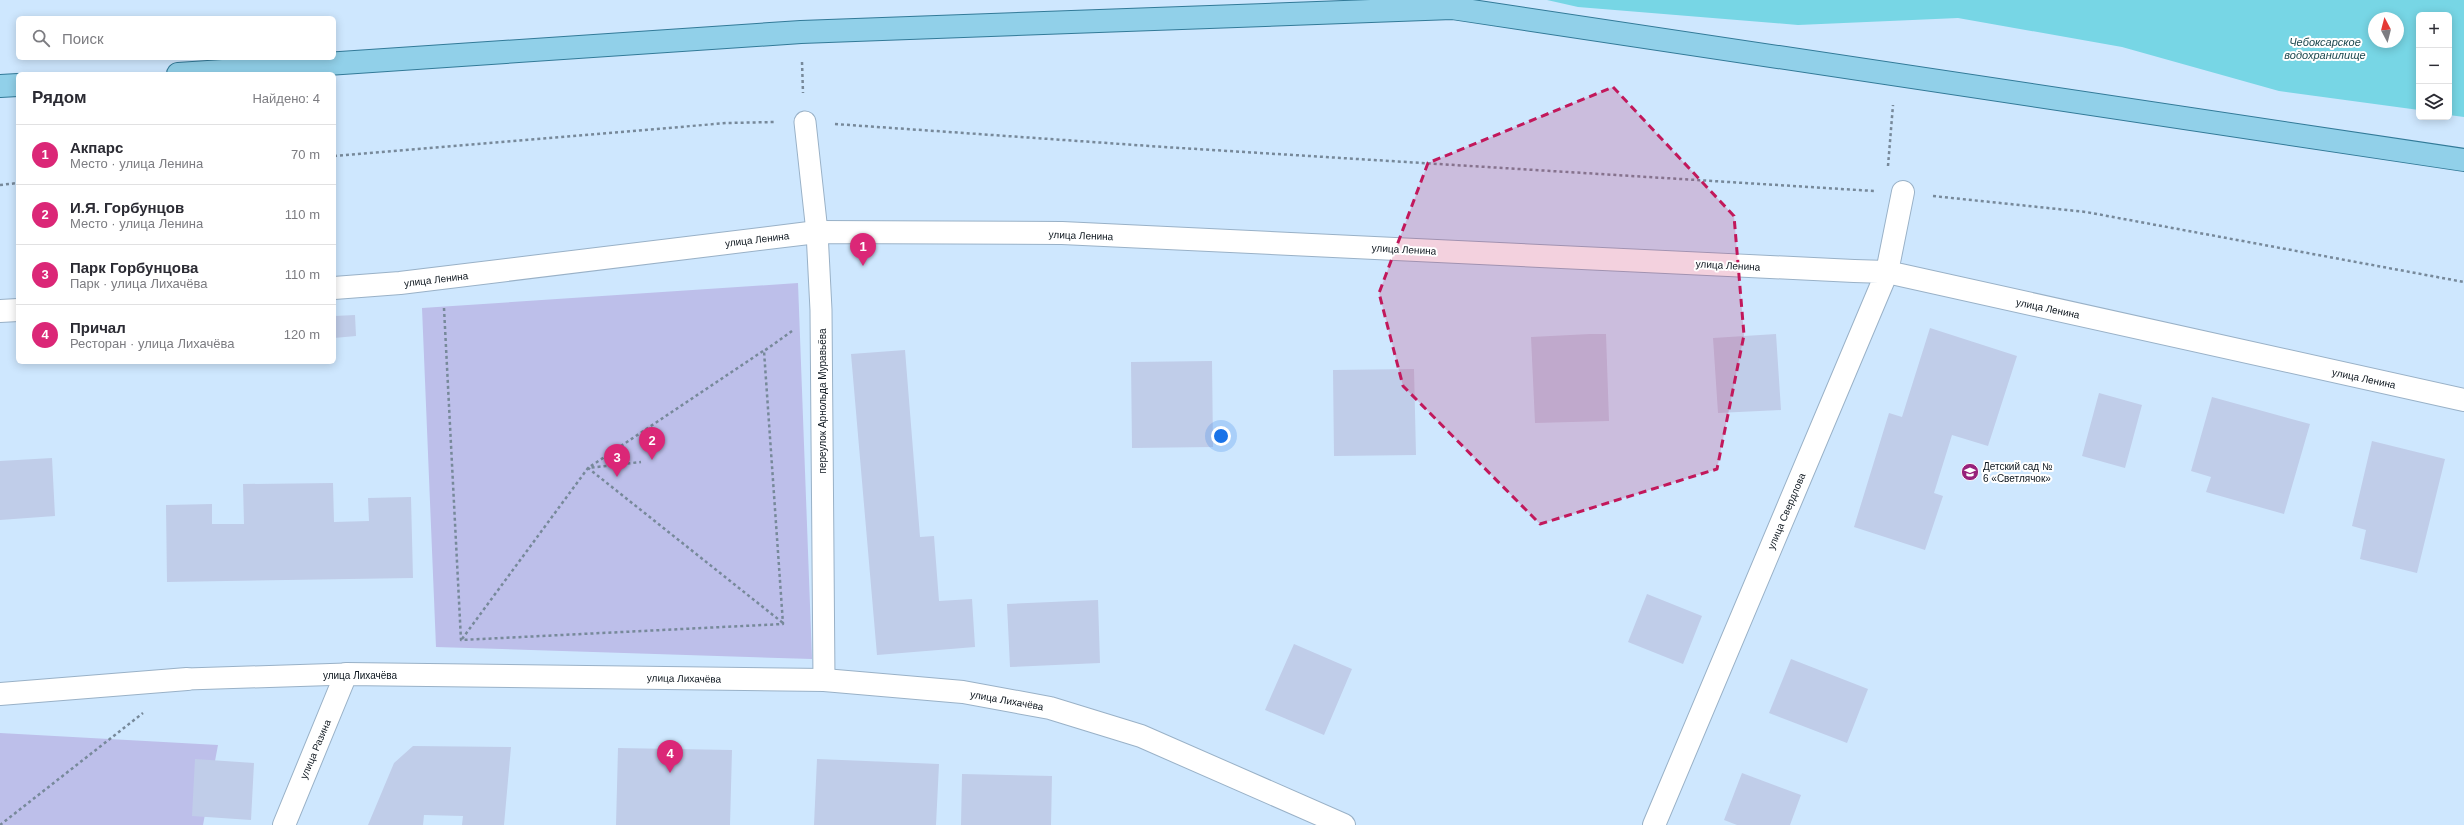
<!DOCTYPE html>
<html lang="ru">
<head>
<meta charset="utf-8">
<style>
	:root { --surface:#fff; --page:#f7f7f7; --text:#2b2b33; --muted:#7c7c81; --line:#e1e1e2; --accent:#db2777 }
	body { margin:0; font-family:Helvetica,sans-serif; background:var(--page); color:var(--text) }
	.controls { position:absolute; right:12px; top:12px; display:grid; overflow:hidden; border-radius:6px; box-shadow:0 2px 10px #0003 }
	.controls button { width:36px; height:36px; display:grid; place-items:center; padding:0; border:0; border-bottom:1px solid var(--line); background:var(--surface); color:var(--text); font:20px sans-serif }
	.compass { position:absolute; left:2368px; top:12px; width:36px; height:36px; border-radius:50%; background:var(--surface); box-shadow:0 2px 10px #0003; rotate:353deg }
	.you { position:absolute; left:1221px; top:436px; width:14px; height:14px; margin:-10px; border:3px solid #fff; border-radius:50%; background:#1a73e8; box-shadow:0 0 0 6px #1a73e833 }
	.badge { display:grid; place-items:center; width:26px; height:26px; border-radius:50%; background:var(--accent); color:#fff; font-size:13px; font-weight:700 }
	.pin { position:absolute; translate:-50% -33px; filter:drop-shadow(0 1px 2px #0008) }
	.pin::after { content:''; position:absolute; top:21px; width:14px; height:12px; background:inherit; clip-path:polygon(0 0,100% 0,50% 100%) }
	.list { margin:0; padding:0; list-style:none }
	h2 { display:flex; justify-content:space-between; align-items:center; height:52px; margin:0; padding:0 16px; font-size:17px }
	h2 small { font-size:13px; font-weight:400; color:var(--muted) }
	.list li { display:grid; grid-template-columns:26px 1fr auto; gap:12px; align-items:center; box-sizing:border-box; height:60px; padding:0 16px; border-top:1px solid var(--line) }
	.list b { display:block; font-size:15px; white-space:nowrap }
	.list p { margin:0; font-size:13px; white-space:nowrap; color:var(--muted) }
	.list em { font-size:13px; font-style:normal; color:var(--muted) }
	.icon { flex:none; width:22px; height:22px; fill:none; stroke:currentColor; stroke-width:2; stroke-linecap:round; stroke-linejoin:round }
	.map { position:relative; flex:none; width:2464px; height:825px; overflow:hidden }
	.search { position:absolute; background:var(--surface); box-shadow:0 2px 10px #0003; left:16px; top:16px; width:320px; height:44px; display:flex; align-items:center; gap:10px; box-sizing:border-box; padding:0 14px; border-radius:6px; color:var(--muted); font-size:15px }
	.panel { position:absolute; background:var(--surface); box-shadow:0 2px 10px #0003; left:16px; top:72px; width:320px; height:292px; border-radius:6px }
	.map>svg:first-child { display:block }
</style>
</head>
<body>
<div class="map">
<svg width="2464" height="825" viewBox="0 0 2464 825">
	<rect width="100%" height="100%" fill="#cee7fe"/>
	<path fill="#bdbfea" d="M798,283L812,659L436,647L422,308Z
		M0,733L218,745L203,825H0Z"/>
	<path fill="#77d6e5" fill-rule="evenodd" d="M1547,0H2464V117L2449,115V15H2419V110L2279,91L2122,47L1958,18L1798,25L1578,7ZM2374,18H2398V42H2374Z"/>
	<path fill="#c0cde9" d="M355,315L356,336L334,338V316Z
		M1930,328L2017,356L1988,446L1952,435L1934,493L1943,496L1925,550L1854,527L1889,413L1902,417Z
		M1590,334H1606L1609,421L1535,423L1531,337Z
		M1776,334L1781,410L1718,413L1713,338Z
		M905,350L920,537L934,536L939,601L972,599L975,647L877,655L851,354Z
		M1212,361L1213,447L1132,448L1131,362Z
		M1414,369L1416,455L1334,456L1333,370Z
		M2099,393L2142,405L2125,468L2082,456Z
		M2212,397L2310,424L2284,514L2206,492L2211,477L2191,471Z
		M2372,441L2445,459L2417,573L2360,559L2366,530L2352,526Z
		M52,458L55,516L0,520V461Z
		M333,483L334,522L369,521L368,498L411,497L413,578L167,582L166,505L212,504V524H244L243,484Z
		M1647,594L1702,616L1683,664L1628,642Z
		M1098,600L1100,663L1010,667L1007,604Z
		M1294,644L1352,669L1324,735L1265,710Z
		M1791,659L1868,689L1847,743L1769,713Z
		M413,746L511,747L504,825H462L463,816L424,815L423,825H368L394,763Z
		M618,748L732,750L730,825H616Z
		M195,759L254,763L251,820L192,816Z
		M817,759L939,764L936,825H814Z
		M1742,773L1801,795L1790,825H1737L1724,820Z
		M962,774L1052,776L1051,825H961Z"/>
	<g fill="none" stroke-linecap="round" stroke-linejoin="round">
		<defs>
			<path id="service" d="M805,122L817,232L821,310L824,680
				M187,679L346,674"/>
			<path id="pedestrian" d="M0,694L187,679"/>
			<path id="minor" d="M334,288L400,283L817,232L1062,233L1854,271L1887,272L2464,400
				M0,311L18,310
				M284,825L346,674L824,680L963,692L1050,708L1141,736L1344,825
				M1654,825L1887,272L1903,192"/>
			<path id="primary" d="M178,74L801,32L1452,8L2464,160
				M0,86L18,85"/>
		</defs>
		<use href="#service" stroke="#99b1c7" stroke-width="23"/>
		<use href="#pedestrian" stroke="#99b1c7" stroke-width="24"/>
		<use href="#minor" stroke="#99b1c7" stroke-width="24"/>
		<use href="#primary" stroke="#327a98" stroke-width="24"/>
		<path stroke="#77899a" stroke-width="2.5" stroke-dasharray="3 3" stroke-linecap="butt" d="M802,62L803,93
			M835,124L1164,147L1874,191
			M334,156L727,123L776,122
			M1888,166L1893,105
			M0,185L18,183
			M1933,196L2086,212L2464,282
			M444,308L461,640L783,624L764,351L792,331
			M763,351L588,468L783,623
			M462,639L588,468L641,462
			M0,825L143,713"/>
		<use href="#service" stroke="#fff" stroke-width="21"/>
		<use href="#pedestrian" stroke="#fff" stroke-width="22"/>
		<use href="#minor" stroke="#fff" stroke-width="22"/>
		<use href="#primary" stroke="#91d0e9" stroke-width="22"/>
	</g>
	<path fill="#c2185b" fill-opacity="0.2" stroke="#c2185b" stroke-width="3" stroke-dasharray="8 5" stroke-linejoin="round" d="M1613,87L1734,216L1744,335L1717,469L1540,524L1403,386L1379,293L1428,163Z"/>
	<defs>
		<symbol id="school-disc" viewBox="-11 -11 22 22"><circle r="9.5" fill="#98217b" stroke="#fff"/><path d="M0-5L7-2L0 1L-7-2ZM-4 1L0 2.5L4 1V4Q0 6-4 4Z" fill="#fff"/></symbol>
	</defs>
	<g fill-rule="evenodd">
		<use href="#school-disc" x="1960" y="462" width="20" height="20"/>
	</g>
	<g text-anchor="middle" stroke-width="4" stroke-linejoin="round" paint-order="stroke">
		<g font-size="10" fill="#0c151d" stroke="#fff">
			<text transform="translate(1081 235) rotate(2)" y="4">улица Ленина</text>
			<text transform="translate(757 239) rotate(-7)" y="4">улица Ленина</text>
			<text transform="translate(1404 249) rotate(3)" y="4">улица Ленина</text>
			<text transform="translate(1728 265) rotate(3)" y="4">улица Ленина</text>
			<text transform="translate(436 279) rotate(-7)" y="4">улица Ленина</text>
			<text transform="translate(2048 308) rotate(12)" y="4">улица Ленина</text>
			<text transform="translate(2364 378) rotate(12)" y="4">улица Ленина</text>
			<text transform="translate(822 401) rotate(-90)" y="4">переулок Арнольда Муравьёва</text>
			<text transform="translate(1786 511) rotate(-67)" y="4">улица Свердлова</text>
			<text x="360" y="679">улица Лихачёва</text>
			<text transform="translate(684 678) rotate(1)" y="4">улица Лихачёва</text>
			<text transform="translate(1007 700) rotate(10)" y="4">улица Лихачёва</text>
			<text transform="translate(315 749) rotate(-67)" y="4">улица Разина</text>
		</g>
		<g font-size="10" fill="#0c151d" stroke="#fff" text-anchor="start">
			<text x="1983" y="470">Детский сад №<tspan x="1983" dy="12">6 «Светлячок»</tspan></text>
		</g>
		<g font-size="11" font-style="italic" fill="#1c474e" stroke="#fff">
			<text x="2325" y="46">Чебоксарское<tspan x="2325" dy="13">водохранилище</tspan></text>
		</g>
	</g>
</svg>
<div class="controls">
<button>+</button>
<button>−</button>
<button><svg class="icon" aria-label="layers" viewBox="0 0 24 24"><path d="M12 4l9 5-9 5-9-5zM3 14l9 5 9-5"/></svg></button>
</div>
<svg class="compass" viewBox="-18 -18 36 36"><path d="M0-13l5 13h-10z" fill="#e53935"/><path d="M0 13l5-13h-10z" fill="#7c7c81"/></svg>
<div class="you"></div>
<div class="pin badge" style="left:863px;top:266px">1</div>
<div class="pin badge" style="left:652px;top:460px">2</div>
<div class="pin badge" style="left:617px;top:477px">3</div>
<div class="pin badge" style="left:670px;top:773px">4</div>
<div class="search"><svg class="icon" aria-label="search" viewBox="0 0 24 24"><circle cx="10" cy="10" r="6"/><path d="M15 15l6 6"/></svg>Поиск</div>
<section class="panel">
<h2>Рядом<small>Найдено: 4</small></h2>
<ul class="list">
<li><span class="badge">1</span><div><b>Акпарс</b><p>Место · улица Ленина</p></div><em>70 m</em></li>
<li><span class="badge">2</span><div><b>И.Я. Горбунцов</b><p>Место · улица Ленина</p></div><em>110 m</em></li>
<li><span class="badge">3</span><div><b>Парк Горбунцова</b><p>Парк · улица Лихачёва</p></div><em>110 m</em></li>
<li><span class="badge">4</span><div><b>Причал</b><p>Ресторан · улица Лихачёва</p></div><em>120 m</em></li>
</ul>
</section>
</div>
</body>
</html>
